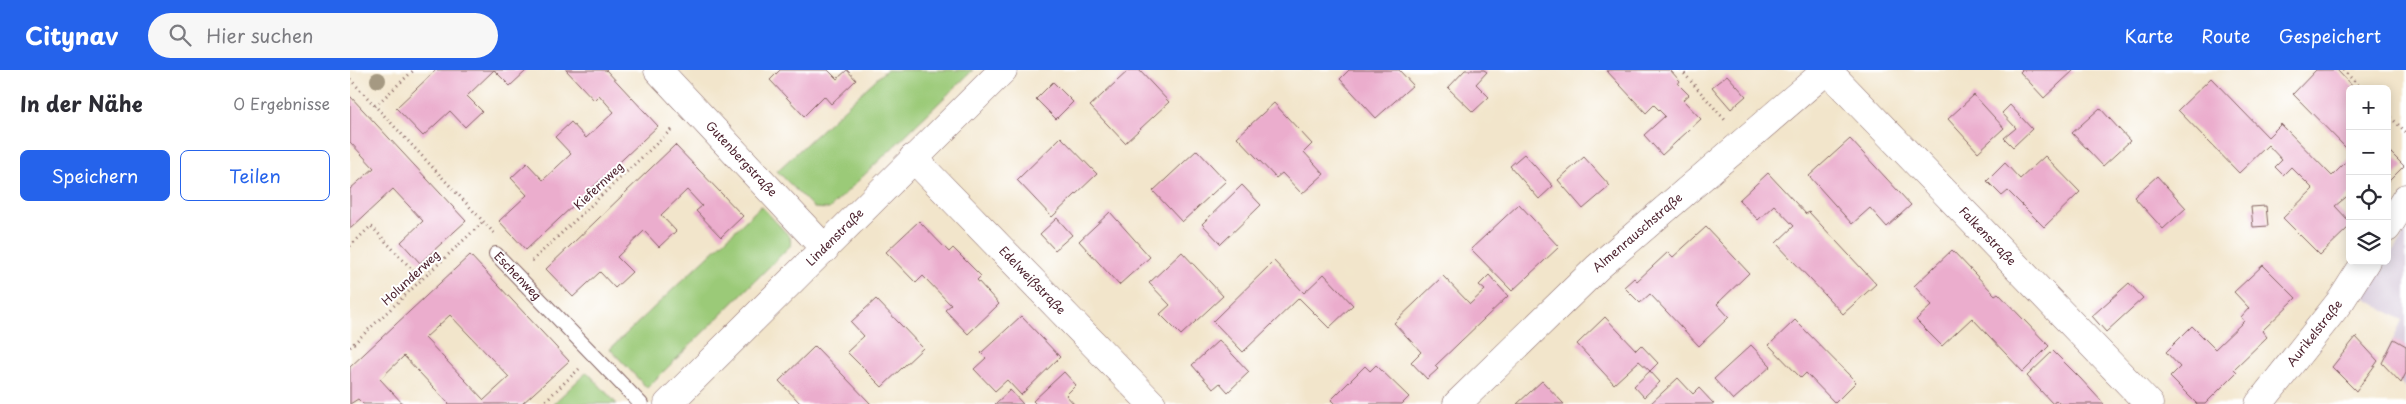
<!DOCTYPE html>
<html lang="de">
<head>
<meta charset="utf-8">
<style>
	:root { --surface:#fff; --page:#f7f7f7; --text:#2b2b33; --muted:#7c7c81; --line:#e1e1e2; --accent:#2563eb }
	body { margin:0; font-family:"Playpen Sans",sans-serif; background:var(--page); color:var(--text) }
	.controls { position:absolute; right:15px; top:15px; display:grid; overflow:hidden; border-radius:8px; box-shadow:0 2px 12px #0003 }
	.controls button { width:45px; height:45px; display:grid; place-items:center; padding:0; border:0; border-bottom:1px solid var(--line); background:var(--surface); color:var(--text); font:25px sans-serif }
	.list { margin:0; padding:0; list-style:none }
	h2 { display:flex; justify-content:space-between; align-items:center; height:65px; margin:0; padding:0 20px; font-size:21px }
	h2 small { font-size:16px; font-weight:400; color:var(--muted) }
	.actions { display:flex; gap:10px; padding:15px 20px }
	.actions a { flex:1; padding:11px 0; border:1px solid var(--accent); border-radius:8px; text-align:center; font-size:18px; color:var(--accent) }
	.actions .main { background:var(--accent); color:#fff }
	.icon { flex:none; width:28px; height:28px; fill:none; stroke:currentColor; stroke-width:2; stroke-linecap:round; stroke-linejoin:round }
	.map { position:relative; flex:none; width:2056px; height:334px; overflow:hidden }
	header { display:flex; align-items:center; gap:30px; box-sizing:border-box; height:70px; padding:0 25px; background:var(--accent); color:#fff }
	header strong { font-size:24px }
	nav { display:flex; gap:28px; margin-inline-start:auto; font-size:18px }
	.search { width:350px; height:45px; background:var(--page); display:flex; align-items:center; gap:12px; box-sizing:border-box; padding:0 18px; border-radius:28px; color:var(--muted); font-size:19px }
	main { display:flex }
	aside { flex:1; background:var(--surface) }
	.map>svg:first-child { display:block }
</style>
</head>
<body>
<header>
<strong>Citynav</strong>
<div class="search"><svg class="icon" aria-label="search" viewBox="0 0 24 24"><circle cx="10" cy="10" r="6"/><path d="M15 15l6 6"/></svg>Hier suchen</div>
<nav><a>Karte</a><a>Route</a><a>Gespeichert</a></nav>
</header>
<main>
<aside>
<h2>In der Nähe<small>0 Ergebnisse</small></h2>
<ul class="list">
</ul>
<div class="actions"><a class="main">Speichern</a><a>Teilen</a></div>
</aside>
<div class="map">
<svg width="2056" height="334" viewBox="0 0 2056 334">
	<rect width="100%" height="100%" fill="#fff"/>
	<filter id="ink" filterUnits="userSpaceOnUse"><feTurbulence type="fractalNoise" baseFrequency=".02" numOctaves="2"/><feDisplacementMap in="SourceGraphic" scale="10" xChannelSelector="R" yChannelSelector="G"/><feConvolveMatrix kernelMatrix="1 2 1 2 8 2 1 2 1" color-interpolation-filters="sRGB"/></filter>
	<filter id="wash" filterUnits="userSpaceOnUse"><feTurbulence type="fractalNoise" baseFrequency=".0096" numOctaves="4" result="noise"/><feDisplacementMap in="SourceGraphic" scale="20" xChannelSelector="R" yChannelSelector="G"/><feGaussianBlur stdDeviation="1.12" result="paint"/><feColorMatrix in="noise" values="0 0 0 0 0 0 0 0 0 0 0 0 0 0 0 0 0 1.4 0 .05"/><feComposite in="paint" operator="in"/></filter>
	<g filter="url(#wash)">
		<rect width="100%" height="100%" fill="#f2e5cb"/>
		<path fill="#cdbed2" d="M2056,161V318L2032,293L2052,250L2014,228Z"/>
		<path fill="#9bca78" stroke="#727452" d="M536,0H623L479,139L464,138L427,101Z
			M411,136L440,167L441,175L297,318L260,279Z
			M237,302L267,334H203Z"/>
		<g id="blocks">
			<path fill="#ebadcd" fill-rule="evenodd" d="M86,0H177L160,16L144,0L117,26L132,41L115,57L100,41L73,66L46,38Z
				M216,0H256L308,56L176,180L149,151L177,125L161,108L177,93L193,110L221,84L205,67L221,52L236,68L264,42L249,25L244,30Z
				M430,0H478L487,9L497,0L506,10L481,34L474,26L454,46L420,10Z
				M779,0H789L819,32L775,73L740,36Z
				M999,0H1049L1063,15L1026,48L990,9Z
				M1115,0H1134L1137,2L1126,14L1139,27L1123,42L1098,18Z
				M1256,0H1320L1330,11L1328,14L1339,25L1333,30L1351,49L1312,85L1294,65L1315,46L1304,35L1296,43Z
				M1672,0H1724L1694,28L1670,2Z
				M1966,0H1987L2005,19H2000V82L1943,24Z
				M1377,5L1396,26L1381,39L1362,17Z
				M1861,8L1918,67L1931,54L1982,106L2000,88V124L1985,136L2000,152V156L1970,185L1933,148L1963,119L1941,97L1933,105L1925,97L1932,90L1918,75L1889,103L1828,40Z
				M703,12L723,32L706,49L686,29Z
				M1624,25L1654,58L1628,82L1598,49Z
				M0,26L116,151L70,193L51,172L73,151L43,119L0,159V119L24,98L0,72Z
				M924,33L962,74L954,82L974,104L952,124L932,103L926,108L887,67Z
				M1660,35L1682,59L1663,77L1654,68L1666,58L1652,43Z
				M1750,38L1780,71L1753,96L1722,63Z
				M711,67L747,104L702,147L667,110Z
				M1500,69L1561,135L1537,157L1520,138L1502,154L1459,106Z
				M325,75L393,146L371,167L346,141L352,136L337,120L311,145L326,161L309,177L294,161L267,187L282,202L265,218L250,202L223,227L196,199Z
				M847,80L876,111L832,152L803,121Z
				M2038,80L2054,96L2039,111L2037,109Z
				M1174,84L1203,116L1189,129L1160,96Z
				M1695,86L1730,122L1694,157L1658,121L1652,126L1637,111L1655,93L1670,109Z
				M1234,87L1260,116L1233,139L1208,110Z
				M1418,103L1456,144L1459,142L1526,214L1493,244L1426,173L1444,156L1424,135L1408,150L1389,130Z
				M1807,106L1836,138L1813,159L1784,127Z
				M892,115L911,135L871,174L852,154Z
				M1169,134L1209,177L1162,221L1121,179Z
				M1916,136L1918,156L1903,157L1901,137Z
				M760,142L800,187L769,215L729,171Z
				M707,148L722,165L705,180L690,164Z
				M569,151L599,182L603,178L631,206L627,210L649,234L618,264L595,240L601,235L573,206L566,213L536,182Z
				M1356,157L1399,203L1367,234L1379,247L1349,276L1300,224L1290,233L1274,217L1284,208L1287,211L1318,182L1323,187Z
				M1602,180L1645,225L1648,223L1699,276L1673,302L1622,248L1592,276L1566,250L1582,235L1564,216Z
				M832,182L873,226L831,265L810,244L820,235L799,213Z
				M120,185L219,291L172,334H99L54,286L30,309L53,334H13L8,329L0,334V297ZM100,245L159,307L134,330L75,268Z
				M924,191L954,223L974,204L1003,235L979,258L949,228L893,282L863,251Z
				M1913,195L1946,228L1912,261L1917,267L1884,299L1887,302L1855,334H1847L1820,307L1830,297L1816,282L1842,256L1865,279L1894,251L1891,247L1899,238L1884,222Z
				M1139,205L1158,226L1085,296L1088,299L1077,309L1061,292L1071,282L1044,253L1093,206L1120,234L1135,220L1129,215Z
				M1779,213L1793,228L1756,262L1742,246Z
				M526,229L573,278L532,317L497,282L514,266L501,252Z
				M671,246L710,287L671,325L657,310L645,321L624,299L636,288L631,283Z
				M1255,247L1286,280L1291,275L1308,293L1300,301L1289,291L1264,314L1227,274Z
				M1445,250L1506,312L1485,333L1456,303L1451,308L1419,275Z
				M2006,267L2028,291L2006,321L1982,297Z
				M2044,269L2056,276V303L2051,313L2032,293Z
				M869,270L899,302L878,322L870,313L863,319L842,295Z
				M1401,275L1421,296L1383,330L1364,309Z
				M465,276L521,334H451L429,311Z
				M1703,281L1730,308L1754,334H1710L1706,330L1703,334L1677,306Z
				M1026,295L1059,327L1052,334H985L981,330L1015,296L1020,301Z
				M1300,301L1310,312L1294,327L1284,316Z
				M714,302L726,315L716,325L724,334H686L683,331Z
				M1328,308L1343,324L1349,318L1364,334H1300Z
				M1192,311L1214,334H1167Z
				M660,320L673,334H645Z"/>
		</g>
	</g>
	<g filter="url(#ink)">
		<use href="#blocks" fill-opacity="0" stroke="#856463" stroke-width="1"/>
		<g fill="none" stroke-linecap="round" stroke-linejoin="round">
			<defs>
				<g id="lane">
					<path id="s1" d="M146,184L291,334"/>
				</g>
				<g id="street">
					<path id="s2" d="M308,0L475,179"/>
					<path id="s3" d="M1477,0L1799,334"/>
					<path id="s4" d="M563,88L802,334"/>
					<path d="M2037,158L2056,128"/>
					<path id="s5" d="M318,334L653,0"/>
					<path id="s6" d="M1107,334L1248,197L1477,0"/>
					<path id="s7" d="M1909,334L1992,229L2016,191"/>
				</g>
			</defs>
			<use href="#lane" stroke="#856463" stroke-width="16"/>
			<use href="#street" stroke="#856463" stroke-width="29"/>
			<path stroke="#856463" stroke-width="3" stroke-dasharray="1 4" stroke-linecap="butt" d="M1331,0L1375,50
				M1993,0L2012,19
				M0,9L145,164
				M25,36L64,0
				M2037,44L2056,62
				M0,176L21,156L72,210
				M182,191L323,58
				M0,277L133,152
				M192,334L229,299"/>
			<use href="#lane" stroke="#fff" stroke-width="14"/>
			<use href="#street" stroke="#fff" stroke-width="28"/>
		</g>
		<circle fill="#a59982" cx="28" cy="10" r="8"/>
	</g>
	<g text-anchor="middle" stroke-width="4" stroke-linejoin="round" paint-order="stroke">
		<g font-size="12" fill="#4a1f2b" stroke="#fff">
			<text dy="4" stroke="none"><textPath href="#s2" startOffset="122">Gutenbergstraße</textPath></text>
			<text transform="translate(249 116) rotate(-43)" y="4">Kiefernweg</text>
			<text dy="4" stroke="none"><textPath href="#s6" startOffset="249">Almenrauschstraße</textPath></text>
			<text dy="4" stroke="none"><textPath href="#s5" startOffset="236">Lindenstraße</textPath></text>
			<text dy="4" stroke="none"><textPath href="#s3" startOffset="231">Falkenstraße</textPath></text>
			<text dy="4" stroke="none"><textPath href="#s1" startOffset="31">Eschenweg</textPath></text>
			<text transform="translate(61 208) rotate(-43)" y="4">Holunderweg</text>
			<text dy="4" stroke="none"><textPath href="#s4" startOffset="171">Edelweißstraße</textPath></text>
			<text dy="4" stroke="none"><textPath href="#s7" startOffset="90">Aurikelstraße</textPath></text>
		</g>
	</g>
</svg>
<div class="controls">
<button>+</button>
<button>−</button>
<button><svg class="icon" aria-label="locate" viewBox="0 0 24 24"><circle cx="12" cy="12" r="6"/><path d="M12 2v4M12 18v4M2 12h4M18 12h4"/></svg></button>
<button><svg class="icon" aria-label="layers" viewBox="0 0 24 24"><path d="M12 4l9 5-9 5-9-5zM3 14l9 5 9-5"/></svg></button>
</div>
</div>
</main>
</body>
</html>
